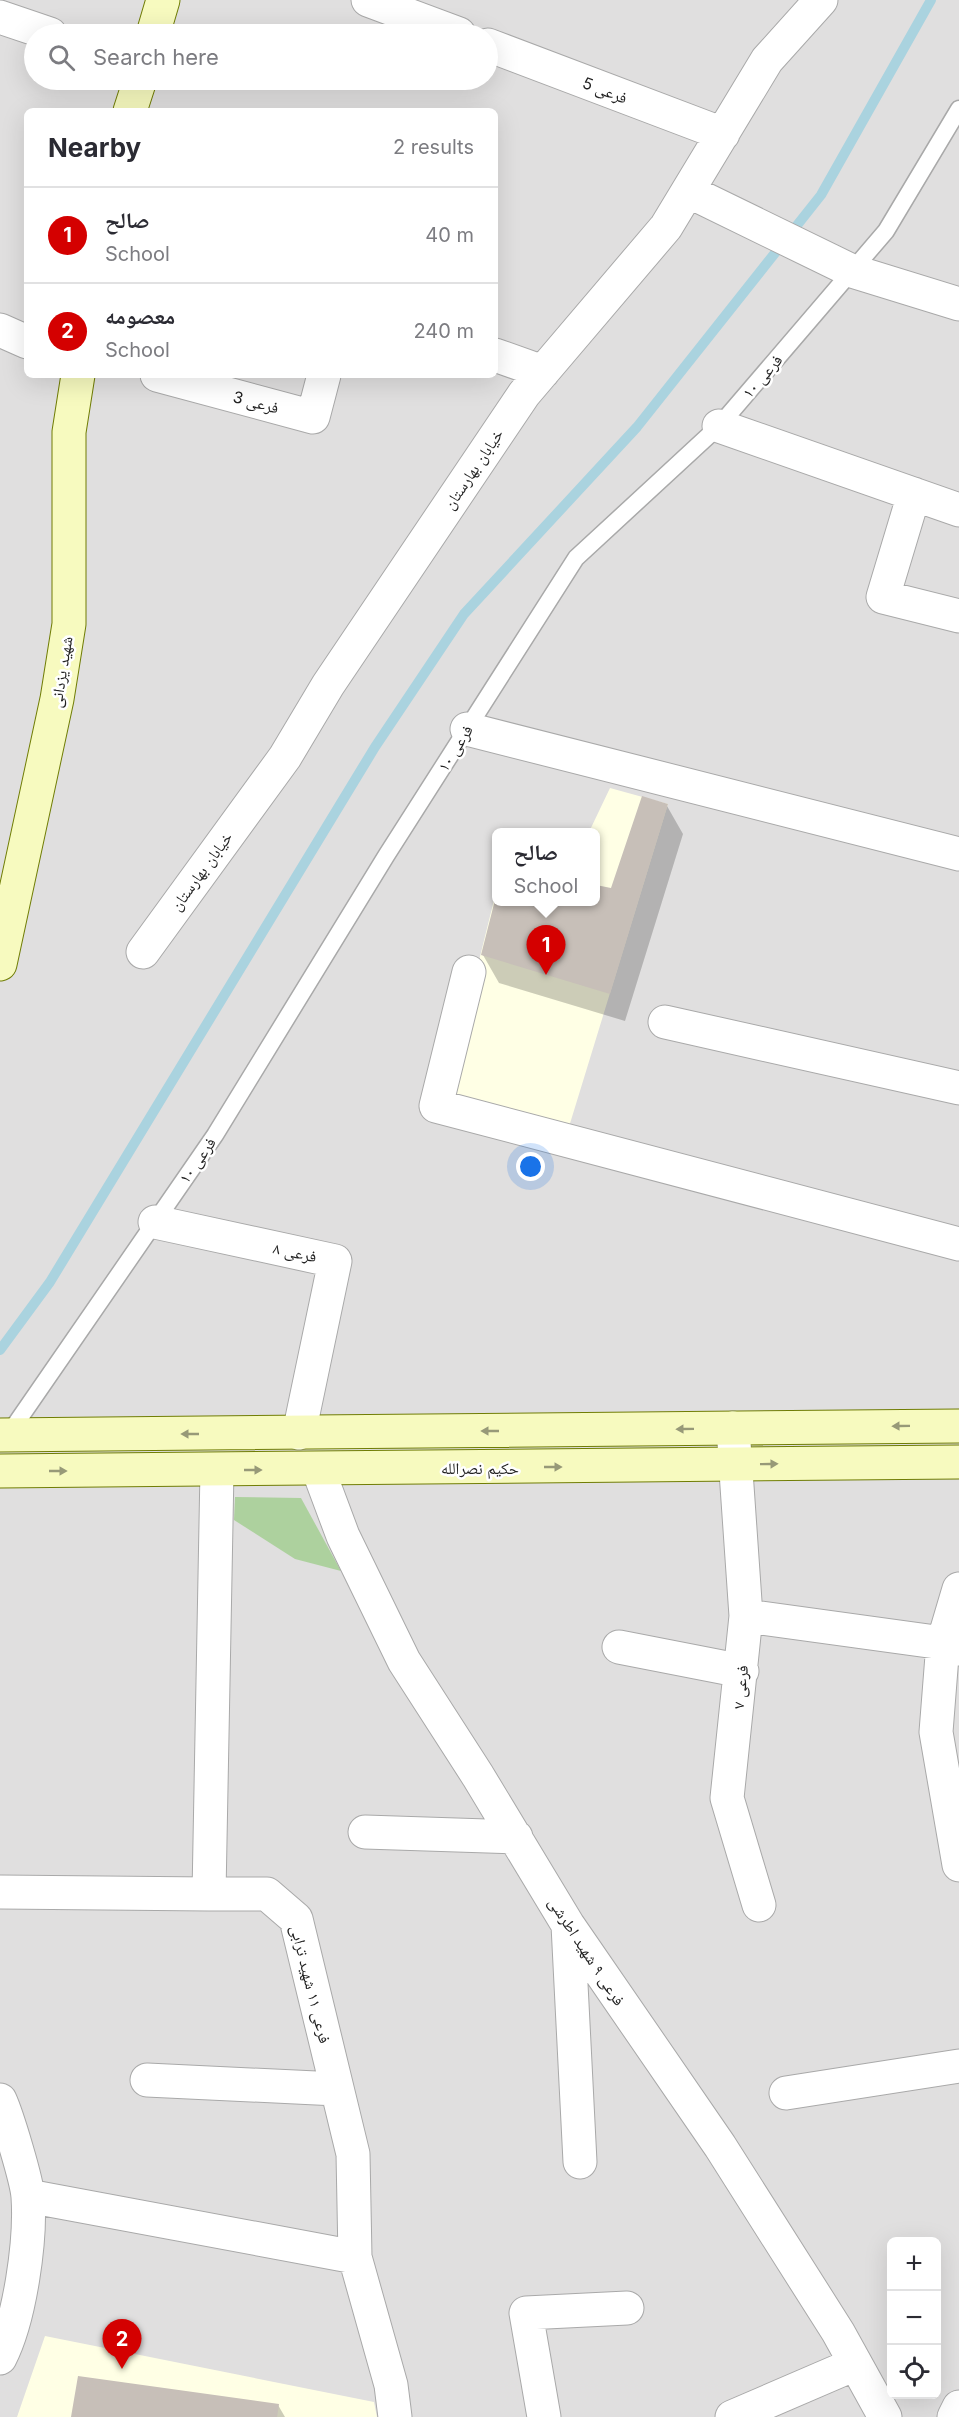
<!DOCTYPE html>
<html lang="en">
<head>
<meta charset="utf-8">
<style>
	:root { --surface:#fff; --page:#f7f7f7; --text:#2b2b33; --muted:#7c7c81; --line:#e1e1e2; --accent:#d40000 }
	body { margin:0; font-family:Inter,"Noto Naskh Arabic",sans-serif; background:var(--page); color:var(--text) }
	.controls { position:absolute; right:18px; bottom:18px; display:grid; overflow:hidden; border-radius:9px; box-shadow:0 6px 24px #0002 }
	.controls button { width:54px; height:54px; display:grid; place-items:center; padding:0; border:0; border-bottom:2px solid var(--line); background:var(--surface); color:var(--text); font:30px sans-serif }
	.you { position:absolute; left:531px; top:1167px; width:21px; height:21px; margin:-15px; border:4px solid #fff; border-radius:50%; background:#1a73e8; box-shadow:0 0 0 9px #1a73e833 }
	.badge { display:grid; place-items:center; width:39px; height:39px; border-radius:50%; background:var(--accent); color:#fff; font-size:20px; font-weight:700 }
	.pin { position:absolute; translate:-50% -50px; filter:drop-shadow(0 2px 3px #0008) }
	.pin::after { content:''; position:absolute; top:32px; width:21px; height:18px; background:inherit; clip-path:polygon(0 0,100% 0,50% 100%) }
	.popup { position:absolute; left:492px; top:828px; width:108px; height:78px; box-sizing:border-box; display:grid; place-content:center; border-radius:9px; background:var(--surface); filter:drop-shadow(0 2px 4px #0005); font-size:20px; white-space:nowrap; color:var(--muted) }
	.popup b { font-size:22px; color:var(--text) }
	.popup::after { content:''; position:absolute; left:50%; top:100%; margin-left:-12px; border:12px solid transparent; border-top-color:var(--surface) }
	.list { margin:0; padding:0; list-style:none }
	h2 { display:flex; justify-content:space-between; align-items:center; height:78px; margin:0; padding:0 24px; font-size:26px }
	h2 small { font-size:20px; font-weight:400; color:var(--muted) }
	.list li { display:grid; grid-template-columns:39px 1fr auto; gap:18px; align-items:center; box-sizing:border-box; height:96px; padding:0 24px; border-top:2px solid var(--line) }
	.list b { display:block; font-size:22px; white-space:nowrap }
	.list p { margin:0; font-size:20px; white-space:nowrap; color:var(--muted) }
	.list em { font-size:20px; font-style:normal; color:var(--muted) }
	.icon { flex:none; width:33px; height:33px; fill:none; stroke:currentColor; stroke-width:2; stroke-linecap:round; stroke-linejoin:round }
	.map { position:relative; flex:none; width:959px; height:2417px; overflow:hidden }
	.search { position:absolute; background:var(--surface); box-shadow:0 6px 24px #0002; left:24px; top:24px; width:474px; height:66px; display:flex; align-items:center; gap:15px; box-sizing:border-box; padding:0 21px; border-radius:33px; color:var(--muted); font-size:22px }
	.panel { position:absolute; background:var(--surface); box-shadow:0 6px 24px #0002; left:24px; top:108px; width:474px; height:270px; border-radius:9px }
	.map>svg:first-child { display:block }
</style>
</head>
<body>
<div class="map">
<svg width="959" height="2417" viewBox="0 0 959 2417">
	<rect width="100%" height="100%" fill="#f2efe9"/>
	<path fill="#e0dfdf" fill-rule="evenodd" d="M0,0H959V2417H0ZM34,34H488V80H34ZM27,111H495V375H27ZM496,832H596V902H496ZM892,2242H936V2394H892Z"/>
	<path fill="#ffffe5" d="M610,788L668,804L568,1130L445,1098L496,892V902H596V832H589Z
		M45,2336L374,2402L377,2417H17Z"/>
	<path fill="#add19e" d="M235,1497L301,1498L341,1571L295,1559L234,1520Z"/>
	<path fill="#0003" d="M667,806L683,834L625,1021L499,983L483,955L496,899V902H596V887L612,890Z
		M278,2405L285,2417H73Z"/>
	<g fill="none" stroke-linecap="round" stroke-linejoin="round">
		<path stroke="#aad3df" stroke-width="10" d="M0,1350L50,1282L375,747L464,614L637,427L821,195L931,0"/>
	</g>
	<path fill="#c7bfb8" d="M642,796L668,804L610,994L481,955L496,896V902H596V885L611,888Z
		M78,2376L279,2404L277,2417H71Z"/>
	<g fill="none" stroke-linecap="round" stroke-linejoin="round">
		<defs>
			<path id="lane" d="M8,1435L215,1135L386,856L576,558L719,426L886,231L959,109"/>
			<path id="street" d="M368,0L459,34
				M0,17L50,34
				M488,45L723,134
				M688,191L852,271L959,304
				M0,330L27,342
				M495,355L543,372
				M157,375L313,417L324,375
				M719,426L959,510
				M914,494L883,597L959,616
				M467,729L959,854
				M143,952L285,757L328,685L524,394L666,227L767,60L821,0
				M469,972L436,1106L959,1244
				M665,1022L959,1088
				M155,1222L335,1261L299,1433
				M733,1428L746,1616L727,1798L759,1905
				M318,1469L343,1536L404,1661L478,1776L568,1925L720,2146L838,2332L885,2417
				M217,1470L209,1894H267L296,1919L353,2154L355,2257L391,2385L395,2417
				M959,1589L943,1643L936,1732L959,1865
				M746,1616L943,1643L959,1649
				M619,1647L742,1671
				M365,1832L516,1837
				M0,1892L209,1894
				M568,1925L580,2162
				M147,2080L337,2089
				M786,2093L959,2066
				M0,2100C7,2115 27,2181 28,2197C31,2241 20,2319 0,2358
				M28,2196L355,2257
				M544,2417L526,2313L627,2308
				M732,2417L855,2364
				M954,2417L959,2407"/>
			<path id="secondary" d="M153,34L163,0
				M130,111L140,80
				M0,964L57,699L69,624V432L78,375
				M0,1435L959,1426
				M0,1471L959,1462"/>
		</defs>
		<use href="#lane" stroke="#a9a9a9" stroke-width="19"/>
		<use href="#street" stroke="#a9a9a9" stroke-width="35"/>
		<use href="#secondary" stroke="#707d05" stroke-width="35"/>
		<use href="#lane" stroke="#fff" stroke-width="16"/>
		<use href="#street" stroke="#fff" stroke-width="33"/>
		<use href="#secondary" stroke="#f7fabf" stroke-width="33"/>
	</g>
	<defs><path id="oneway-solid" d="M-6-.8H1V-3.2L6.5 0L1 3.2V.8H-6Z" transform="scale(1.5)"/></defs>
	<g fill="#979978">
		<use href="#oneway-solid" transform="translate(901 1426) rotate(179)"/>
		<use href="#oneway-solid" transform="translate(685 1429) rotate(179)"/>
		<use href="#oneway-solid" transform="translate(490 1431) rotate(180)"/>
		<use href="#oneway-solid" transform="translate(190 1434) rotate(180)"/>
		<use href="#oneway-solid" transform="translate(769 1464) rotate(-1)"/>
		<use href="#oneway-solid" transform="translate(553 1467)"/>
		<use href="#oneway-solid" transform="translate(253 1470)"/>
		<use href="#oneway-solid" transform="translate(58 1471)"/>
	</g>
	<g text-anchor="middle" stroke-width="5" stroke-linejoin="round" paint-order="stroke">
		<g font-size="16" fill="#222" stroke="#fff">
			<text transform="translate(605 90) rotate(21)" y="6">فرعی 5</text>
			<text transform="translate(762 376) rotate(-49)" y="6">فرعی ۱۰</text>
			<text transform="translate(256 402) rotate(15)" y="6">فرعی 3</text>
			<text transform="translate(473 469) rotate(-56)" y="6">خیابان بهارستان</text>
			<text transform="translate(61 672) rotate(-81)" y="6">شهید یزدانی</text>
			<text transform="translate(455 748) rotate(-58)" y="6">فرعی ۱۰</text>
			<text transform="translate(201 871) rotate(-54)" y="6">خیابان بهارستان</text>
			<text transform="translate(197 1160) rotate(-55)" y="6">فرعی ۱۰</text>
			<text transform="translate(295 1252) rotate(12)" y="6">فرعی ۸</text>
			<text x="480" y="1474">حکیم نصرالله</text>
			<text transform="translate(740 1687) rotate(-84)" y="6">فرعی ۷</text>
			<text transform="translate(587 1951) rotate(57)" y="6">فرعی ۹ شهید اطرشی</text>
			<text transform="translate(311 1984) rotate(76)" y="6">فرعی ۱۱ شهید ترابی</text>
		</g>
	</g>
</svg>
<div class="controls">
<button>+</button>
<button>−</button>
<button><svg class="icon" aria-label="locate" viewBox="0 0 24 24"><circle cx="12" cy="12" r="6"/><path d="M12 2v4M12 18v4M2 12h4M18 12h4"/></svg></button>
</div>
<div class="you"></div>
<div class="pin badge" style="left:546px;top:975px">1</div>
<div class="popup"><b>صالح</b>School</div>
<div class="pin badge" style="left:122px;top:2369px">2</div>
<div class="search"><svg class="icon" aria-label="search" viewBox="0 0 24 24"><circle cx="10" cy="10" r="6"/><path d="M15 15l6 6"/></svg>Search here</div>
<section class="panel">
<h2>Nearby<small>2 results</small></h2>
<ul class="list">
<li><span class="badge">1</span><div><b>صالح</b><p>School</p></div><em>40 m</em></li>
<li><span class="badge">2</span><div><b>معصومه</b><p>School</p></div><em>240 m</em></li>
</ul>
</section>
</div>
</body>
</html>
